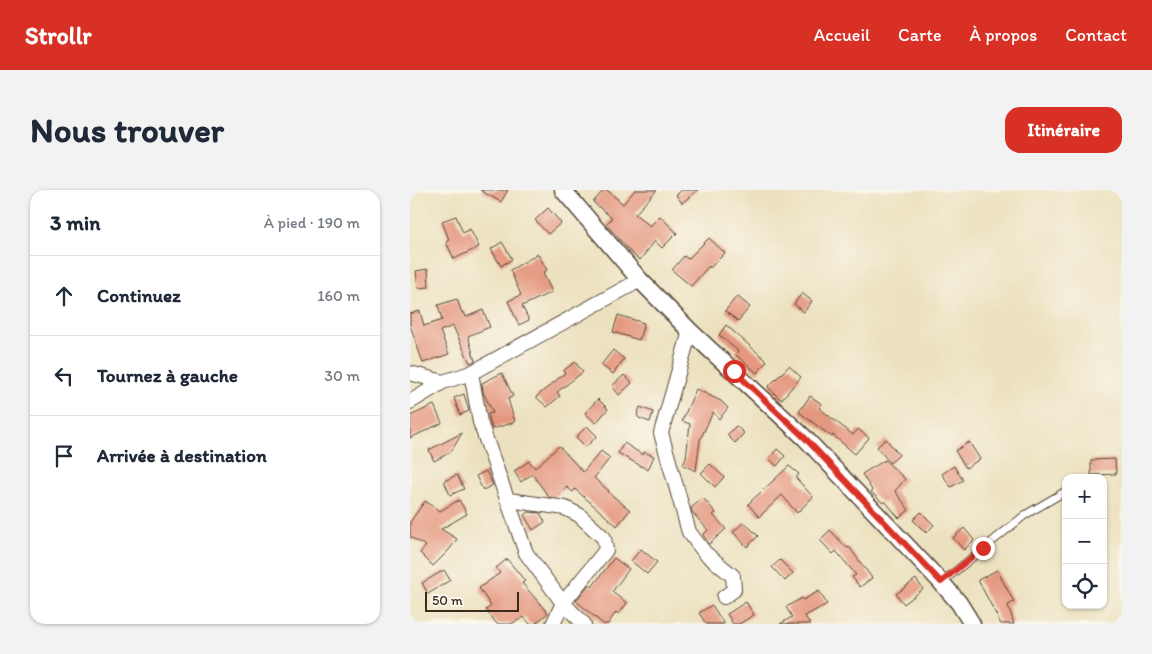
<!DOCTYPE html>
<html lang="fr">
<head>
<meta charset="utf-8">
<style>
	:root { --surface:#fff; --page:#f2f2f3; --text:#1f2937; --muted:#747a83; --line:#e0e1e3; --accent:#d93025 }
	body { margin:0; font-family:Itim,sans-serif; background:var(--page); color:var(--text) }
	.controls { position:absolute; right:15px; bottom:15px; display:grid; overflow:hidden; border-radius:10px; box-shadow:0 1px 4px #0004 }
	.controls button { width:45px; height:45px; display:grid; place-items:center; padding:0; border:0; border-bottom:1px solid var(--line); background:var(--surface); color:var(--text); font:25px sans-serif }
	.scale { position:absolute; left:15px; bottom:12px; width:94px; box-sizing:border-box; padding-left:5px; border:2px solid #3b2a1e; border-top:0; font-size:14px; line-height:18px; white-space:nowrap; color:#3b2a1e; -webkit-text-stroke:4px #fbf7ec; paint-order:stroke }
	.stop { position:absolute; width:15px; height:15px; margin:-11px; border:4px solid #d93025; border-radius:50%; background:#fff }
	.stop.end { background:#d93025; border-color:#fff; box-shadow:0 1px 5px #0008 }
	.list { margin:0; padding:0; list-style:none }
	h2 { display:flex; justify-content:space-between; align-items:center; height:65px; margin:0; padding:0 20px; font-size:21px }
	h2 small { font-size:16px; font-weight:400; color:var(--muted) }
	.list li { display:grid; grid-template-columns:32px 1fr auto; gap:15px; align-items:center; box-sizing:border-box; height:80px; padding:0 20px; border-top:1px solid var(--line) }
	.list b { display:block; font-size:19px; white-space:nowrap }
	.list em { font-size:16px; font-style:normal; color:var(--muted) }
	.icon { flex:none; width:28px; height:28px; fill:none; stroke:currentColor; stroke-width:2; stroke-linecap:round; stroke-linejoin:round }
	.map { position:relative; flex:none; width:712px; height:434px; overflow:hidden; border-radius:15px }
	header { display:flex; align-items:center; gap:30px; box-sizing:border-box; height:70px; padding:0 25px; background:var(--accent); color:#fff }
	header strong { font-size:24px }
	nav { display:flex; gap:28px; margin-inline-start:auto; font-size:18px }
	.intro { display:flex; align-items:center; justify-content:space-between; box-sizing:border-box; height:120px; padding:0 30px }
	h1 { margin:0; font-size:35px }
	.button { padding:12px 22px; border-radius:15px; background:var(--accent); color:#fff; font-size:18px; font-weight:700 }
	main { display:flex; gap:30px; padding:0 30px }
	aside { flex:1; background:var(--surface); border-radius:15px; box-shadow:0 1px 4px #0004 }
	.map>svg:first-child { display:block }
</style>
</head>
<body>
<header>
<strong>Strollr</strong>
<nav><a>Accueil</a><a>Carte</a><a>À propos</a><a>Contact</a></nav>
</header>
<div class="intro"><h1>Nous trouver</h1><a class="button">Itinéraire</a></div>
<main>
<aside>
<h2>3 min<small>À pied · 190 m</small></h2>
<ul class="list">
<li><svg class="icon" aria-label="ahead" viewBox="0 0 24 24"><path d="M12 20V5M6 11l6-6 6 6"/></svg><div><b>Continuez</b></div><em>160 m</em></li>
<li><svg class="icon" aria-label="left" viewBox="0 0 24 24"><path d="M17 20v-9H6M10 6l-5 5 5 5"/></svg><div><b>Tournez à gauche</b></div><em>30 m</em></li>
<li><svg class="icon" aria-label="arrive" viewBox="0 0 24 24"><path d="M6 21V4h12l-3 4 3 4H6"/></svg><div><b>Arrivée à destination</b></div></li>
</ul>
</aside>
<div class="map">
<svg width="712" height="434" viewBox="0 0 712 434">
	<rect width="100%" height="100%" fill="#fbf7ec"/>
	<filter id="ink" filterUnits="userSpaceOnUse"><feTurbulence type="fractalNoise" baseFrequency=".02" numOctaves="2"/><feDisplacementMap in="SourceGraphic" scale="10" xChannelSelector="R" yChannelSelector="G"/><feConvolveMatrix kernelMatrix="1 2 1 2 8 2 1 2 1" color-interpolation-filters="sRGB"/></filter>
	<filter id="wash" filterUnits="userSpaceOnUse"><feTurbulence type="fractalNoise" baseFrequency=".0096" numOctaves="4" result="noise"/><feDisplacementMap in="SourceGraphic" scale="20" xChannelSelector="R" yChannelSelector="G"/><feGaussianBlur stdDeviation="1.12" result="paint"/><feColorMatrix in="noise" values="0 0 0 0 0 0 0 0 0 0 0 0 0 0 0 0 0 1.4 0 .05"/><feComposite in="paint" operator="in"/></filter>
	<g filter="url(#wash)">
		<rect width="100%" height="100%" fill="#ece1bf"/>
		<g id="blocks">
			<path fill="#e59880" d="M70,0H98L91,12Z
				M194,0H197L213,14L225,0H247L225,24L240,36L250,26L267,43L252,58L245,51L230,70L222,64L196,34L202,28L183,12Z
				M272,0H288L272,13L266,5Z
				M138,18L151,33L138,44L125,30Z
				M46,26L53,43L60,39L69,57L44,69L36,52L39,50L32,31Z
				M299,48L315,63L300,78L299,76L281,96L262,80L274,66L278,69Z
				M92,52L102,69L91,76L81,59Z
				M128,64L137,80L133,83L142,102L112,116L119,130L109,135L98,111L111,105L100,80Z
				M18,79L19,97L8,98L6,81Z
				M392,103L402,111L394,122L384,114Z
				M327,106L340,117L328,131L315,121Z
				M47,109L52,123L54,122L56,127L73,120L80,137L58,146L65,171L60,173L43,136L30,141L39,164L13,173L0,135V124L10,121L14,136L32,130L28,115Z
				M208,125L234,133L229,150L203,142Z
				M316,135L357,171L347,183L325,164L328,161L309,145Z
				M203,160L214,169L203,184L191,175Z
				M165,172L173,182L147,202L150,206L137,217L126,207L155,183L153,181Z
				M379,176L391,187L371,210L358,197Z
				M92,183L103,206L98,209L105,232L82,239L78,224L83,223L73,202L72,193Z
				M214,185L222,193L209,205L202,196Z
				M286,199L311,211L318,218L309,229L303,222L290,250L286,281L273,275L276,268L280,234L272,231Z
				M54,204L59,221L50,225L44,208Z
				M400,206L412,214L409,218L443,245L448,239L459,248L445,264L423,245L422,247L389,222Z
				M188,209L198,219L186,233L175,223Z
				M24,215L32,233L0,248V226Z
				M230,217L243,222L240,232L229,228L227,225Z
				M177,236L187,246L176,257L166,247Z
				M326,236L334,243L325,253L317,245Z
				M52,243L41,262L24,271L19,260Z
				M476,249L489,265L480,273L467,257Z
				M559,252L570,269L556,278L545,261Z
				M214,253L233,265L234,262L244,266L238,280L208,263Z
				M149,256L173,282L191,261L200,268L184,288L199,301L198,302L220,320L207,336L165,299L163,302L157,297L144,308L139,307L122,284L111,292L104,281L119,271L125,278Z
				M367,259L375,266L367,276L359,269Z
				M705,269L706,284L681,285V270Z
				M475,270L495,289L485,301L499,320L489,328L475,311L473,313L461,302L462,300L452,284Z
				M300,274L314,287L305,297L291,283Z
				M379,276L389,284L386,288L403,307L387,323L372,305L349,327L338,314Z
				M544,276L553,290L541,297L532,284Z
				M76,281L83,295L73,300L66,286Z
				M47,285L54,299L40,305L34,291Z
				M293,308L306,323L303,325L316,339L299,354L293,345L298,340L282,322L281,318Z
				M49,310L57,324L31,339L47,349L39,360L23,376L10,363L16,356L0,347V332L15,311L30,321Z
				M119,322L130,323L135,332L123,340L114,325Z
				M511,322L524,335L516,343L503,330Z
				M334,332L348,346L337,357L323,342Z
				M554,338L564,350L554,360L543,348Z
				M420,340L437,358L439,357L462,388L450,397L442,387L446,385L426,361L423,364L410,350Z
				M231,359L247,372L237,384L221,371Z
				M204,368L219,379L202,402L217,413L209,424L206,422L198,434H193L166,411L179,394L182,397Z
				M97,369L115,391L112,393L138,423L125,434H120L114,427L101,434H87L76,420L81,416L69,398L90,383L86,378Z
				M370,370L383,383L375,391L362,377Z
				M34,380L40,390L18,404L12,393Z
				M587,380L604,412L598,415L604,434H591L568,390Z
				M506,389L513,399L494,414L486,404Z
				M409,401L417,414L395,426L400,434H370L382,427L376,417L392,408L393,410Z
				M336,412L344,425L329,434H323L317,424Z
				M302,415L314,434H296L289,423Z"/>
		</g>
	</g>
	<g filter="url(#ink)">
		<use href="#blocks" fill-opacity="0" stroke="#564536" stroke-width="1"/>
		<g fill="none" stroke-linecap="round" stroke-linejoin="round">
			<defs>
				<path id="service" d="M532,392L615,325L656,301"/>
				<path id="minor" d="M280,141L251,243L279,342L295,363L323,386L324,400L314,407
					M0,183L33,192
					M61,183L70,232L116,363L153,413L174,434
					M0,212L33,192L61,183L230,90
					M99,310L155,318L169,325L194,348L196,360L153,413L143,434"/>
				<path id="tertiary" d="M153,0L230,90L280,141L395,248L531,392L549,413L562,434"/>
			</defs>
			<use href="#service" stroke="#564536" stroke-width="9"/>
			<use href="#minor" stroke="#564536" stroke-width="16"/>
			<use href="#tertiary" stroke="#564536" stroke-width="19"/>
			<use href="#service" stroke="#fff" stroke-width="7"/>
			<use href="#minor" stroke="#fff" stroke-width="14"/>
			<use href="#tertiary" stroke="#fff" stroke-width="16"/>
		</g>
	</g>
	<g fill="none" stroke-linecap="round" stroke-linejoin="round" filter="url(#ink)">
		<path stroke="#d93025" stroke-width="6" d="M324,181L395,248L531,392L573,358"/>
	</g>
</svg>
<div class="controls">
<button>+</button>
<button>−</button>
<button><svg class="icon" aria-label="locate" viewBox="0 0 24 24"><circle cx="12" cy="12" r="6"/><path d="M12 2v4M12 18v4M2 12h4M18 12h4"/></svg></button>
</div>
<div class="scale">50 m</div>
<div class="stop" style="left:324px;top:181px"></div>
<div class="stop end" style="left:573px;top:358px"></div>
</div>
</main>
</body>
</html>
